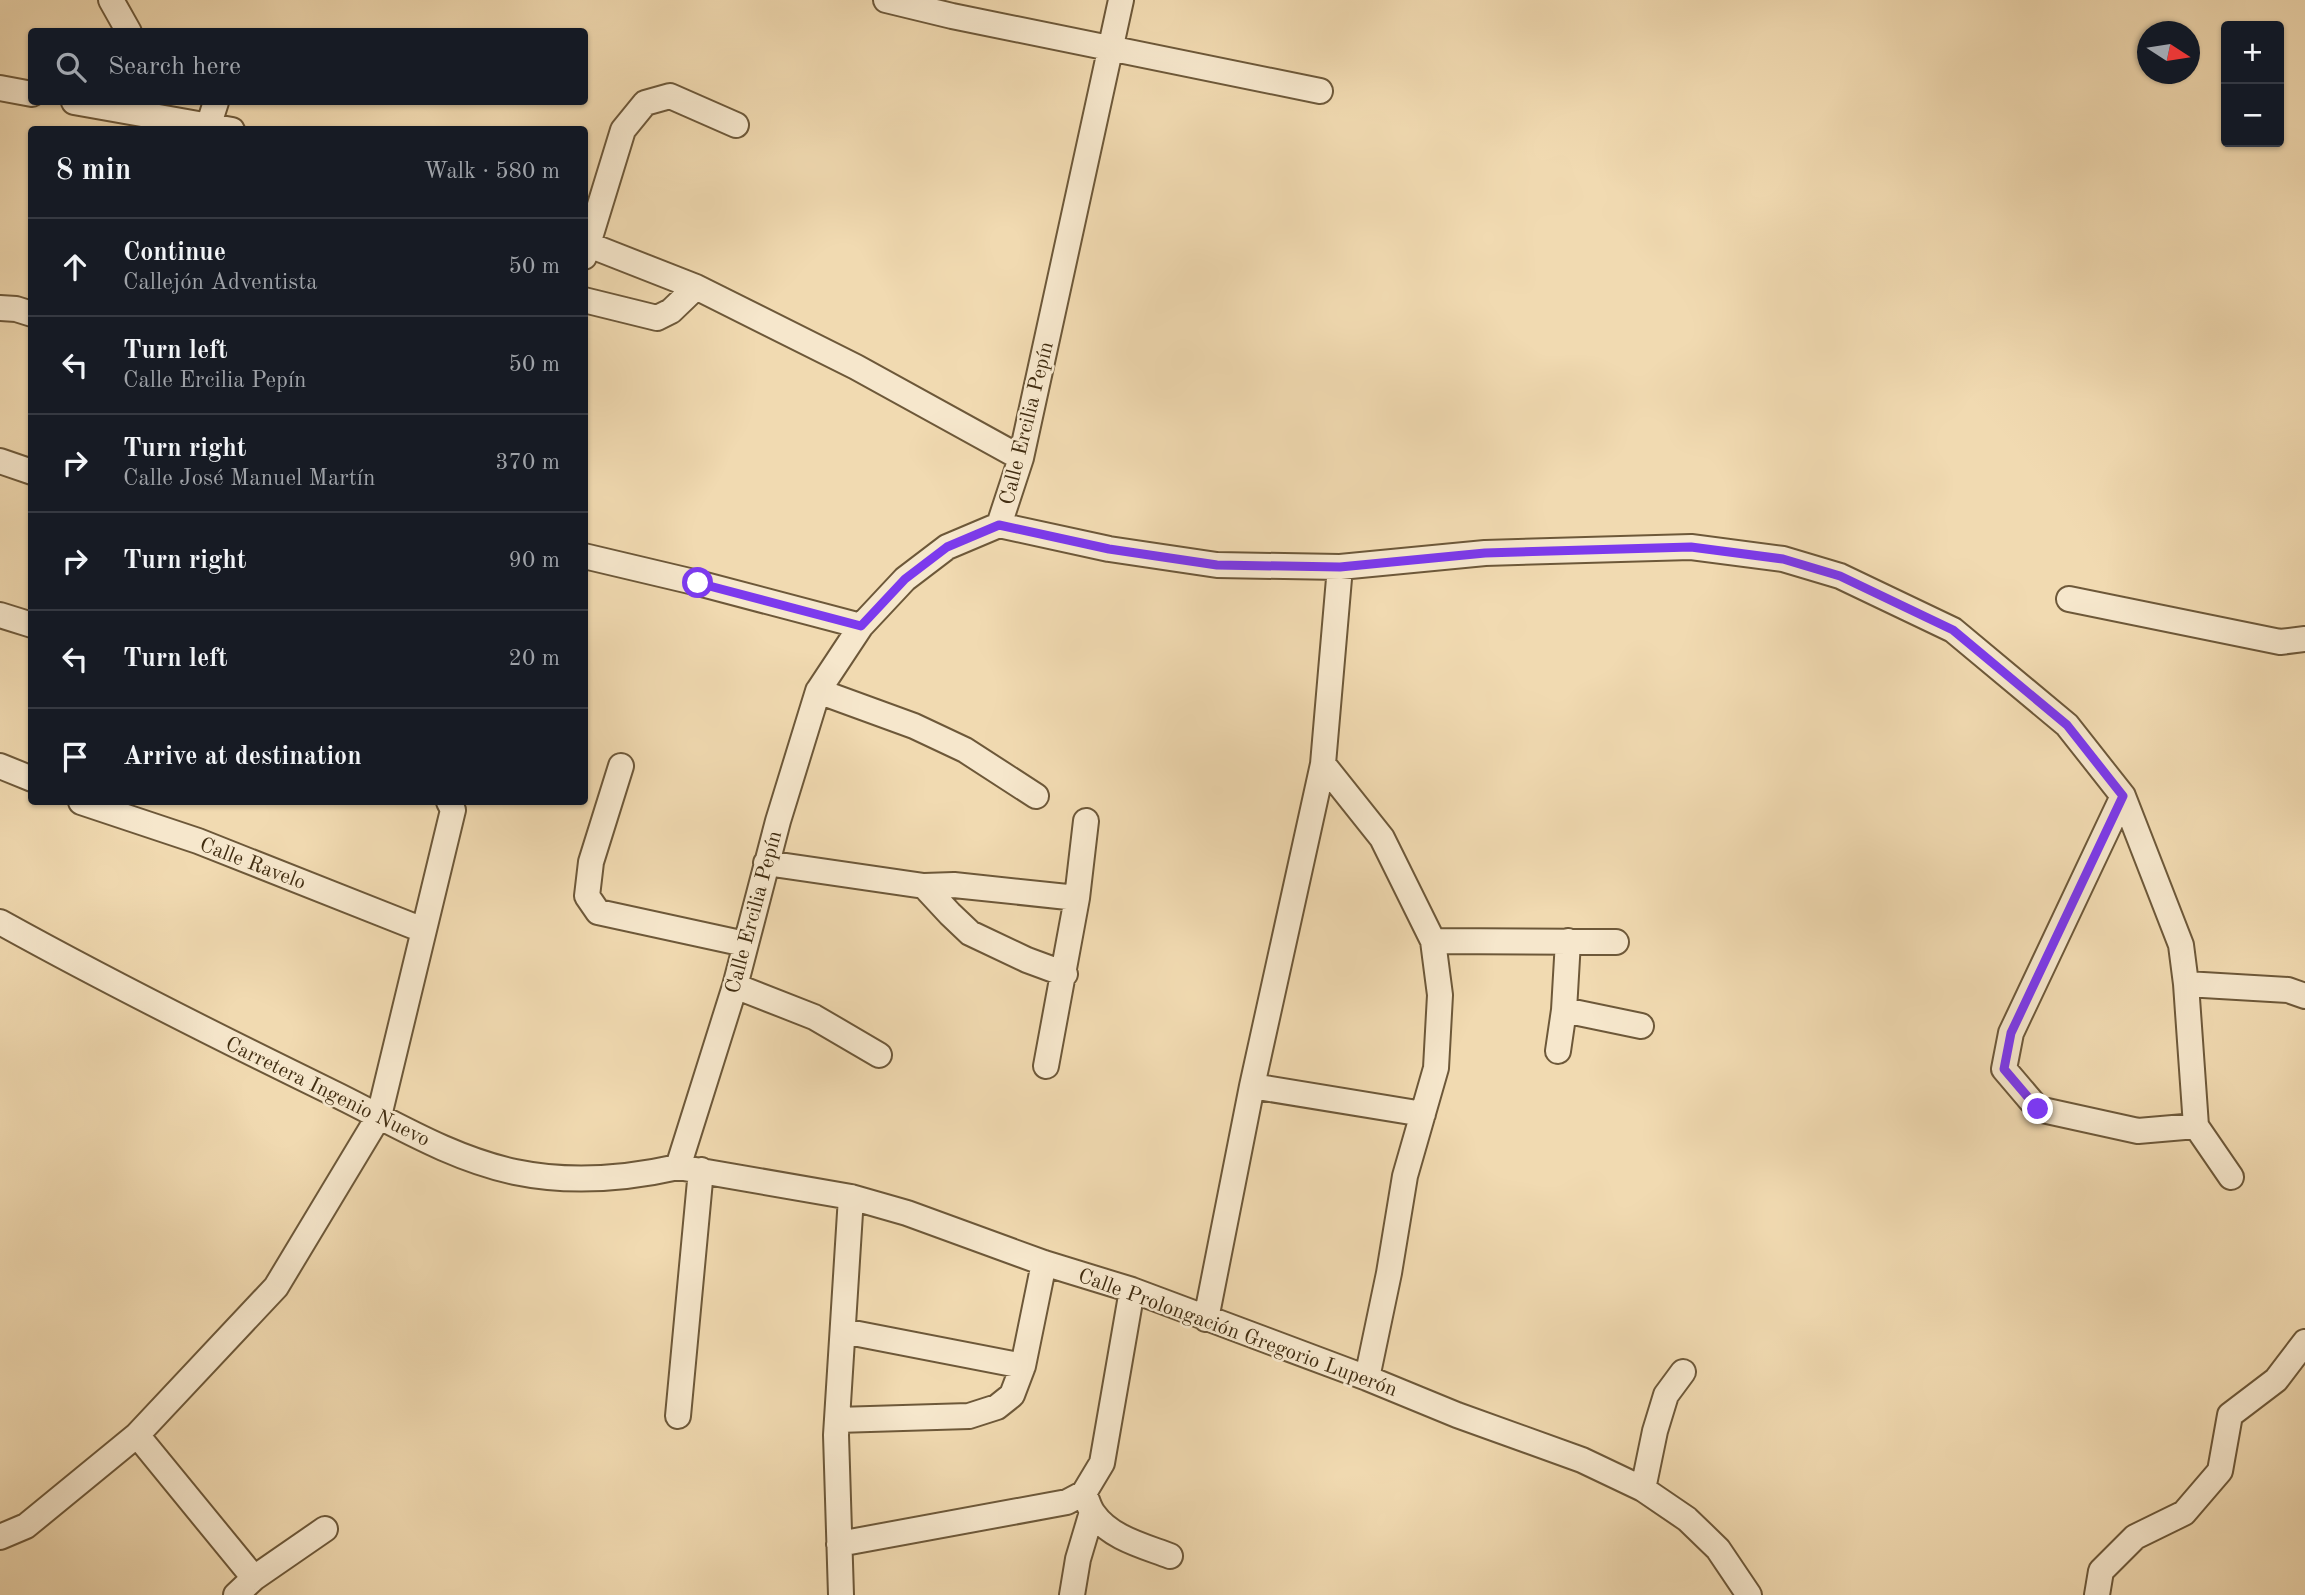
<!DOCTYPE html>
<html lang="en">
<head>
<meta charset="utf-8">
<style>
	:root { --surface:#171b24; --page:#242831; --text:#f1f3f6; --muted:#9ea1a6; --line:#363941 }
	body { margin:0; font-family:"Old Standard TT",serif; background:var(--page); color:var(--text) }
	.controls { position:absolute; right:21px; top:21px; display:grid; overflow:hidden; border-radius:7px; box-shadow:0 2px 5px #0004 }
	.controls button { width:63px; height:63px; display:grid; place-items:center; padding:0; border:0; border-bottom:2px solid var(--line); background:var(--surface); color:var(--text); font:35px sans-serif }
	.compass { position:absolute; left:2137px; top:21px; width:63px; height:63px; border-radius:50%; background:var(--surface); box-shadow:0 2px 5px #0004; rotate:102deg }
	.stop { position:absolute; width:21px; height:21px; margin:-16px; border:5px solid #7c3aed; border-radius:50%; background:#fff }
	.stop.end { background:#7c3aed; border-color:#fff; box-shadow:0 2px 7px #0008 }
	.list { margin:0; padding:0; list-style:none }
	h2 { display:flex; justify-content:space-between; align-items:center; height:91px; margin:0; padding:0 28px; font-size:30px }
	h2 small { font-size:23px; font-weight:400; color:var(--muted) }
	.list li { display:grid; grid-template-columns:46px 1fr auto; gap:21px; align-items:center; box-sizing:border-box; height:98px; padding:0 28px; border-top:2px solid var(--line) }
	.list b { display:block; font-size:26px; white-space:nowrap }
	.list p { margin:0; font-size:23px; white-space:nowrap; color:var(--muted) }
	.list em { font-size:23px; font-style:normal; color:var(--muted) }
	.icon { flex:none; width:38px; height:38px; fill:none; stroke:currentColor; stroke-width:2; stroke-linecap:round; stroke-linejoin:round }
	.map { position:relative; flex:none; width:2305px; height:1595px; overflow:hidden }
	.search { position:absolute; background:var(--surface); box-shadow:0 2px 5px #0004; left:28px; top:28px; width:560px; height:77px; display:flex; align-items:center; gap:18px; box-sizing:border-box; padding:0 24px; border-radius:7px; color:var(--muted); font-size:26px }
	.panel { position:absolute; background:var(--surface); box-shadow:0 2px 5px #0004; left:28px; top:126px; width:560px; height:679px; border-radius:7px }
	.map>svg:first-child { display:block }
</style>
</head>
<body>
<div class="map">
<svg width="2305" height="1595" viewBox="0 0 2305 1595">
	<rect width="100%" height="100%" fill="#f1dab1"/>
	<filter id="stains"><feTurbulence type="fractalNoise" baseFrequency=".00286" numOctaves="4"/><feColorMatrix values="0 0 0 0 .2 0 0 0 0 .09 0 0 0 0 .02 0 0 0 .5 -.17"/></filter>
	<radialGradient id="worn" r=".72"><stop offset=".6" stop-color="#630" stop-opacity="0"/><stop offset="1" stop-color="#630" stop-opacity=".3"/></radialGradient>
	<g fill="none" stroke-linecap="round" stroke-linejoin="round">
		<defs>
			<path id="minor" d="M111,0L129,32
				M886,0L952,16L1320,91
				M0,88L32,94
				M74,102L232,130
				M207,130L216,102
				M589,245L696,287L856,367L1021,458
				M584,257L623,130L645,103L670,96L736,125
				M584,300L657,318L671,311L696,287
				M0,308L16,309L32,314
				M0,461L32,472
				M999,525L1109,549L1217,565L1340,567L1485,553L1691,547L1783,559L1840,576L1953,630L2067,725L2123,796L2181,945L2186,984L2196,1126L2231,1177
				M584,556L698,583L861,626
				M2069,599L2280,642L2305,639
				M0,615L32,625
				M818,691L914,726L965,750L1036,796
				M1323,764L1382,838L1433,941L1440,995L1436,1068L1405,1176L1389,1273L1367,1378
				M0,766L32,779
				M621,766L591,862L587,896L598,912L745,944
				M2123,796L2011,1033L2004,1069L2038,1109L2138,1131L2196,1126
				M81,802L198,841L423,930
				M766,863L924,886L950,914L970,933L1027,960L1065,974
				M924,886L954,885L1077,898
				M0,922C110,983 222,1039 335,1094C394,1123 450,1158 515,1172C568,1183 625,1179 678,1167L851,1197L907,1213L1044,1263L1132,1290L1367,1378L1457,1415L1582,1460L1643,1489L1687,1519L1718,1549L1749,1595
				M1433,941L1616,942
				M2186,984L2288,990L2305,996
				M735,986L814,1017L879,1055
				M1564,1010L1641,1026
				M1558,1051L1564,1010L1568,941
				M1046,1066L1077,898L1086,821
				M1252,1086L1423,1114
				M678,1167L735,986L778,821L818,691L861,626L905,579L947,547L999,525L1021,458L1121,0
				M1206,1319L1252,1086L1323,764L1340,567
				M843,1331L1023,1366
				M678,1416L701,1170
				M837,1420L969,1416L997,1407L1012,1395L1023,1366L1044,1263
				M137,1435L254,1578L325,1529
				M1643,1489L1655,1431L1666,1395L1683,1372
				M1084,1493C1087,1499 1089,1508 1093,1513C1110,1538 1144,1546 1170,1556
				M0,1537L26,1526L137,1435L276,1287L379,1116L453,810L449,802
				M839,1544L1067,1502L1084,1493L1102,1463L1132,1290
				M236,1595L254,1578
				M841,1595L836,1435L851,1197
				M1072,1595L1078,1559L1092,1512
				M2097,1595L2101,1571L2135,1537L2184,1513L2220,1471L2230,1415L2276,1380L2305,1342"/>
		</defs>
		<use href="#minor" stroke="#6d5839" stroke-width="28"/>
		<use href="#minor" stroke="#f6e7cc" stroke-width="24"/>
	</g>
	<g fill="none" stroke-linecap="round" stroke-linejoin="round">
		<path stroke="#7c3aed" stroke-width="9" d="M698,583L861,626L905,579L947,547L999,525L1109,549L1217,565L1340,567L1485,553L1691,547L1783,559L1840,576L1953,630L2067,725L2123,796L2011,1033L2004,1069L2038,1109"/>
	</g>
	<g text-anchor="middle" stroke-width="5" stroke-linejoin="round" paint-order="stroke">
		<g font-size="21" fill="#412d11" stroke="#f6e7cc">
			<text transform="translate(1026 423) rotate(-76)" y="7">Calle Ercilia Pepín</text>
			<text transform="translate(253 863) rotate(21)" y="7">Calle Ravelo</text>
			<text transform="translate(753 912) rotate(-75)" y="7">Calle Ercilia Pepín</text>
			<text transform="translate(328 1091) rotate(26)" y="7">Carretera Ingenio Nuevo</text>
			<text transform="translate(1238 1332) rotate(20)" y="7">Calle Prolongación Gregorio Luperón</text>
		</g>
	</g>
	<rect width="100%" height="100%" filter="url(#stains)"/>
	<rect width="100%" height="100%" fill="url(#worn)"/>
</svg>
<div class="controls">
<button>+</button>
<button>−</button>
</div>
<svg class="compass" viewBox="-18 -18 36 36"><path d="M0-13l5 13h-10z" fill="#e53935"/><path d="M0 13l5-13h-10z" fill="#9ea1a6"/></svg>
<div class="stop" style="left:698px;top:583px"></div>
<div class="stop end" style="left:2038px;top:1109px"></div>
<div class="search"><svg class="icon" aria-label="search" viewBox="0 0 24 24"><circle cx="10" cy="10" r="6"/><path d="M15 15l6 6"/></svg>Search here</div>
<section class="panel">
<h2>8 min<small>Walk · 580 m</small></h2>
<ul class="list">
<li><svg class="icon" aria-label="ahead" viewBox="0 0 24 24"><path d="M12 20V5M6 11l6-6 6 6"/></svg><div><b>Continue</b><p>Callejón Adventista</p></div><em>50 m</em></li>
<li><svg class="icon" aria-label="left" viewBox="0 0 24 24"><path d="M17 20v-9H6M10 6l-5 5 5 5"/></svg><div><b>Turn left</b><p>Calle Ercilia Pepín</p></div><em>50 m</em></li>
<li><svg class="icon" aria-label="right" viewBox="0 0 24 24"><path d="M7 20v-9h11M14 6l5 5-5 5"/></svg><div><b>Turn right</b><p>Calle José Manuel Martín</p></div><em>370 m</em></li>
<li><svg class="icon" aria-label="right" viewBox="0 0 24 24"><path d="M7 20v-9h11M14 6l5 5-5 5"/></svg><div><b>Turn right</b></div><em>90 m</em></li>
<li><svg class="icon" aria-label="left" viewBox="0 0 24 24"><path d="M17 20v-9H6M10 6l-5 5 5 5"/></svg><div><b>Turn left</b></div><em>20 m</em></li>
<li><svg class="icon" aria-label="arrive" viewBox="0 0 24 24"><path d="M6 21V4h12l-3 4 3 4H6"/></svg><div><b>Arrive at destination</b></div></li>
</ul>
</section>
</div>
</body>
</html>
